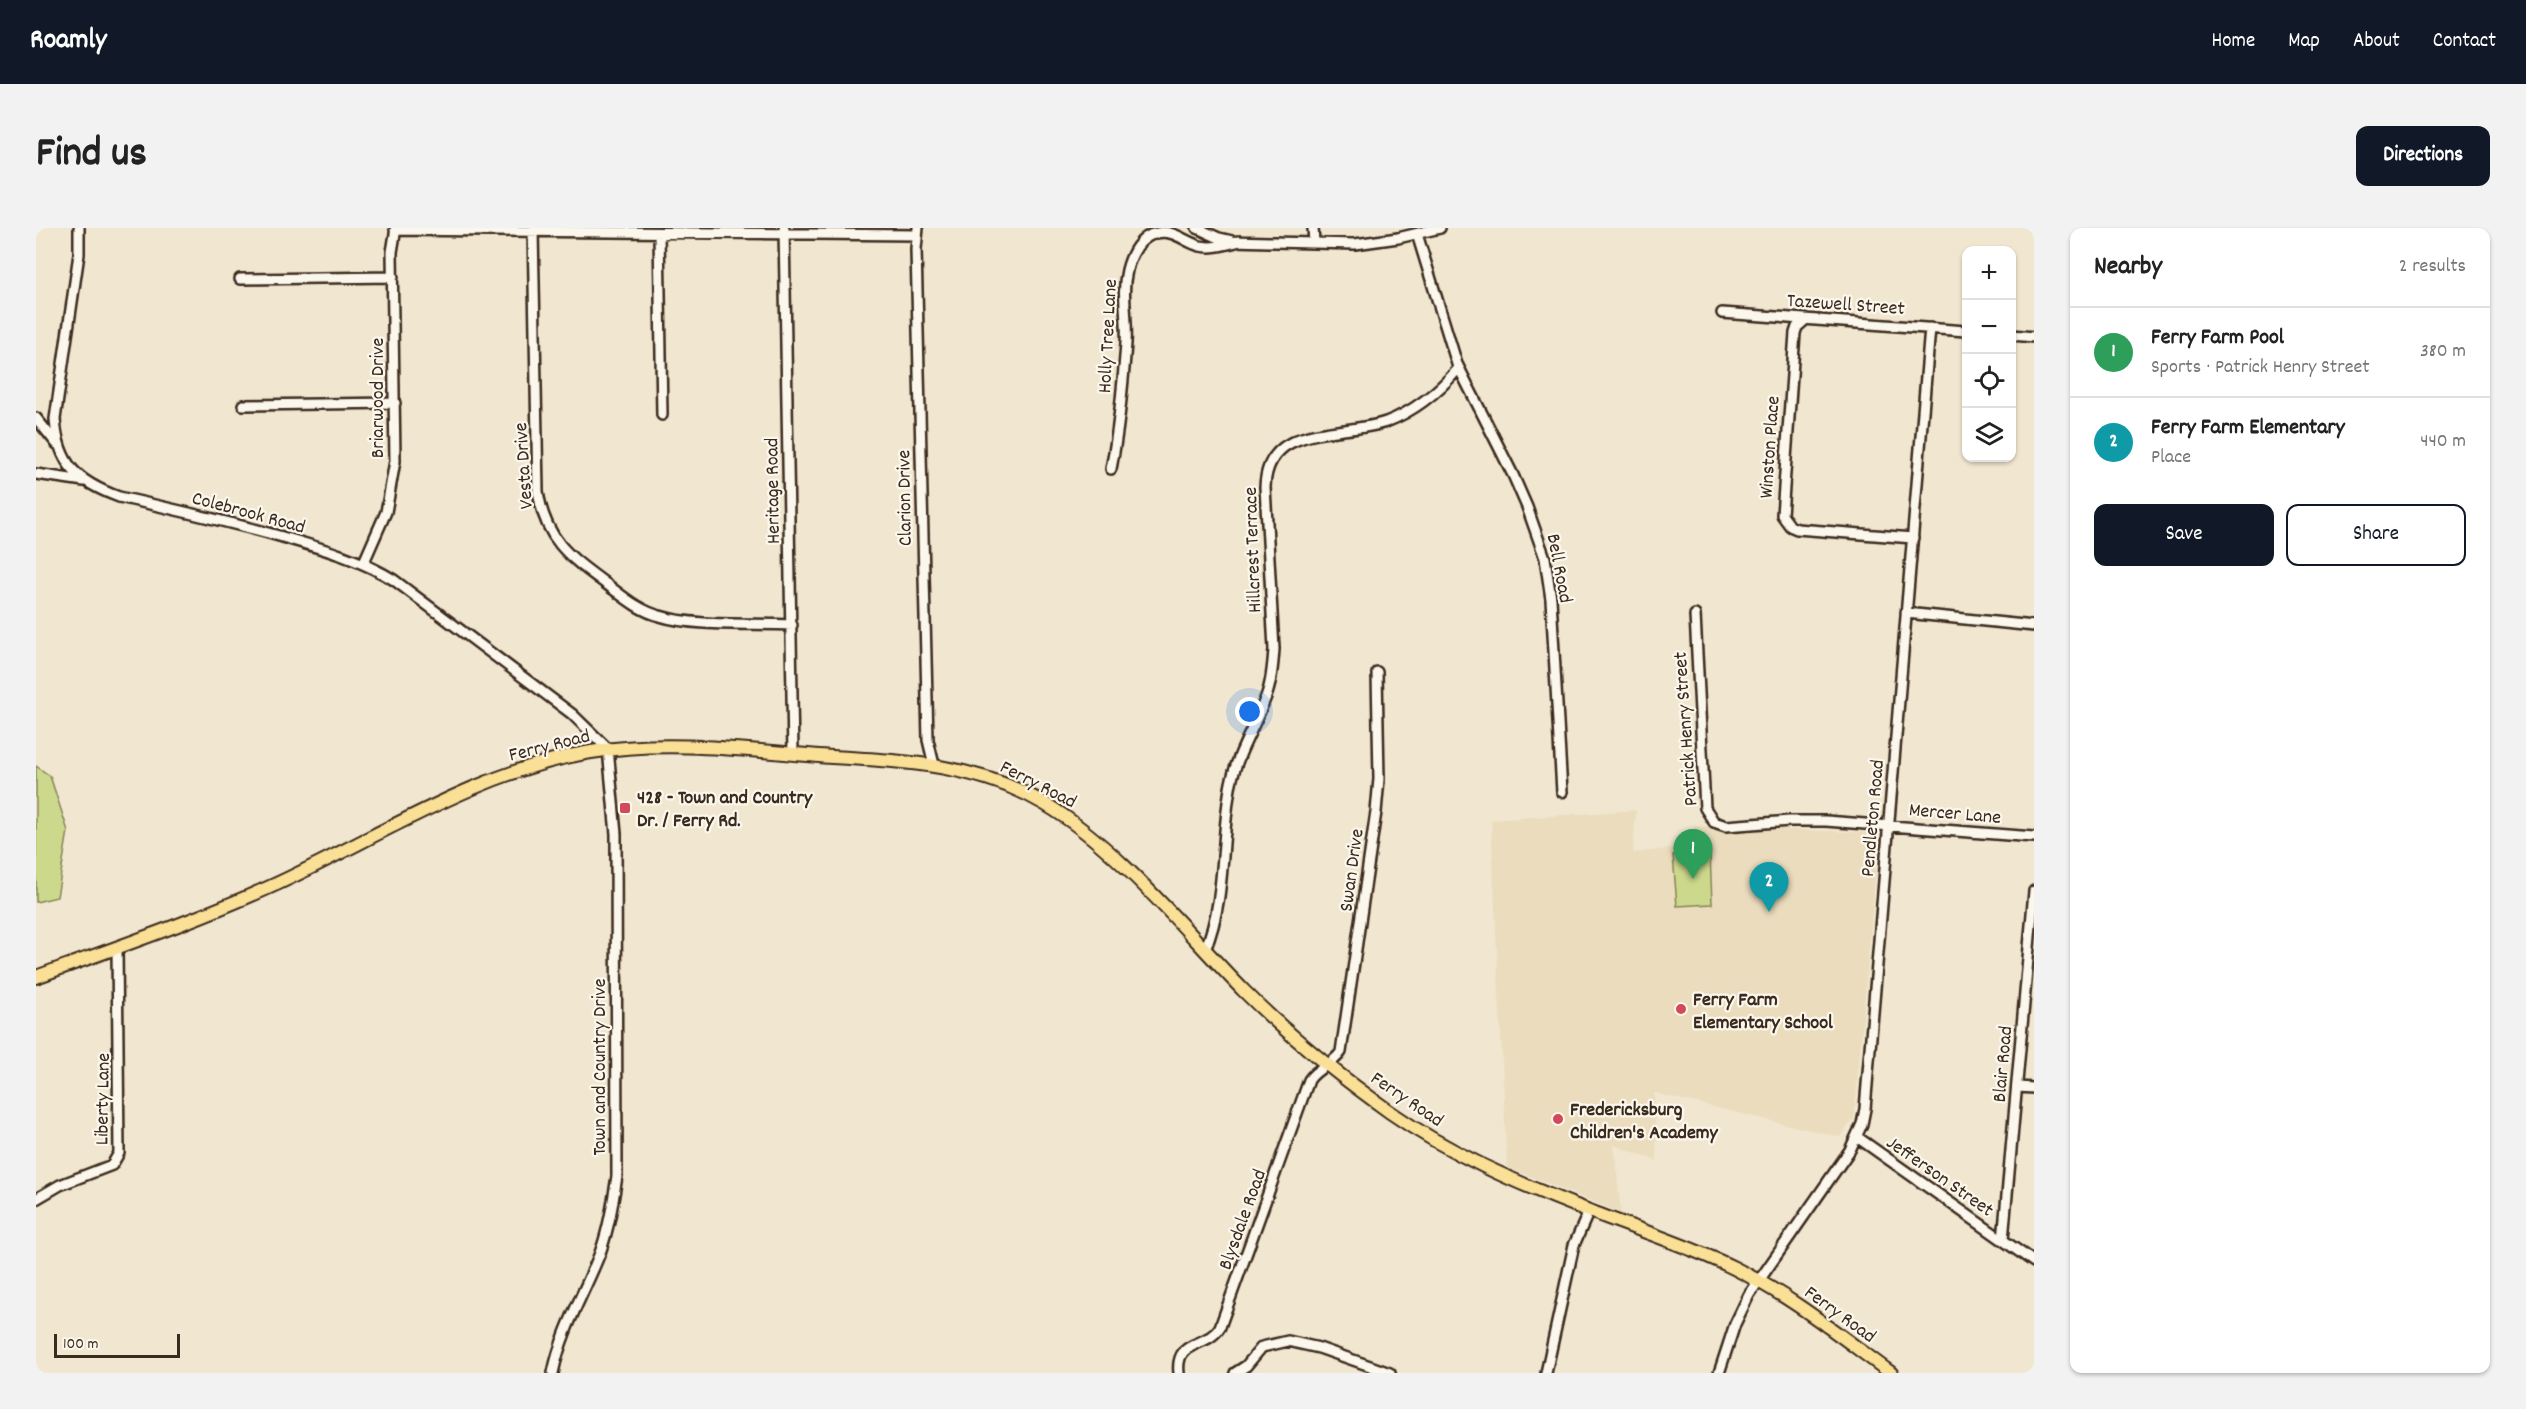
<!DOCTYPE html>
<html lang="en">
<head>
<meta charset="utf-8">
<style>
	:root { --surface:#fff; --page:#f2f2f2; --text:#222; --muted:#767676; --line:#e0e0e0; --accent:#111827 }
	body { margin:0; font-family:Dekko,sans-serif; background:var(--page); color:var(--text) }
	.controls { position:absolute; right:18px; top:18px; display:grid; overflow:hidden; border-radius:12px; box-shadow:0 2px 4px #0004 }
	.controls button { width:54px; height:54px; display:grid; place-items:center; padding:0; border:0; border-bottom:2px solid var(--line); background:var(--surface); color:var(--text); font:30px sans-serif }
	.scale { position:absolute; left:18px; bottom:15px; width:126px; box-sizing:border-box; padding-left:6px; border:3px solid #3b2a1e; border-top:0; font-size:16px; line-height:21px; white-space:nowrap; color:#3b2a1e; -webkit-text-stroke:4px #fbf7ec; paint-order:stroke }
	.you { position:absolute; left:1214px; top:484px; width:21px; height:21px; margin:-15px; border:4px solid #fff; border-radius:50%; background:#1a73e8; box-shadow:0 0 0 9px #1a73e833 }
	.badge { display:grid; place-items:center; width:39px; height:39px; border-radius:50%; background:var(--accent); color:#fff; font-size:20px; font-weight:700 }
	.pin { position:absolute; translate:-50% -50px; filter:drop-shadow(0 2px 3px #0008) }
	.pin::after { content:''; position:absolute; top:32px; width:21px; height:18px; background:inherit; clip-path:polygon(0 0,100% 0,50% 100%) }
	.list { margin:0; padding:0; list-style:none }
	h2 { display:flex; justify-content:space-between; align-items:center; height:78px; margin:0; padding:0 24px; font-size:26px }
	h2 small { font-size:20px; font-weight:400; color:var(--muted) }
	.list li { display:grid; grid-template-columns:39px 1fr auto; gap:18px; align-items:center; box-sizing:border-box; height:90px; padding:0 24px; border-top:2px solid var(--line) }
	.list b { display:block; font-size:22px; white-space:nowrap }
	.list p { margin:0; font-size:20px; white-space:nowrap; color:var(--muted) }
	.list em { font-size:20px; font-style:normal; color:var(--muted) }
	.actions { display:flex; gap:12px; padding:18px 24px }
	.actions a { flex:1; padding:14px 0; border:2px solid var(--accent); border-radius:12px; text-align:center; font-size:21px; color:var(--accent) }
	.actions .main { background:var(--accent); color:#fff }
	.icon { flex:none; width:33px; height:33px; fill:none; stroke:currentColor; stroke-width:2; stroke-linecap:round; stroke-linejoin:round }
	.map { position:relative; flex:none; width:1998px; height:1145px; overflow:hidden; border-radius:12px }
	header { display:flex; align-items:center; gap:36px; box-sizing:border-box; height:84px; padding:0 30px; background:var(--accent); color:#fff }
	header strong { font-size:28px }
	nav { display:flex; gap:33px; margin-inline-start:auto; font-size:21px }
	.intro { display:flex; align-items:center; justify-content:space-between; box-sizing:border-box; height:144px; padding:0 36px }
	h1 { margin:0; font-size:42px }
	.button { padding:15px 27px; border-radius:12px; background:var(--accent); color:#fff; font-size:21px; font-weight:700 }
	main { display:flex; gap:36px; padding:0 36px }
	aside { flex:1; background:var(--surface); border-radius:12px; box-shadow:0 2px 4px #0004 }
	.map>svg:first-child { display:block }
</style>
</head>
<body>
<header>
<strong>Roamly</strong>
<nav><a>Home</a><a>Map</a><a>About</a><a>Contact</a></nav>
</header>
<div class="intro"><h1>Find us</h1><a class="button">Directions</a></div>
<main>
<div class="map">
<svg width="1998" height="1145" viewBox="0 0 1998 1145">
	<rect width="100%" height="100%" fill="#f1e7d0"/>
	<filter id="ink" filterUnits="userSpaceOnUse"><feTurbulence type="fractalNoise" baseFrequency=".0167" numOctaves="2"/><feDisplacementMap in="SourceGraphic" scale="12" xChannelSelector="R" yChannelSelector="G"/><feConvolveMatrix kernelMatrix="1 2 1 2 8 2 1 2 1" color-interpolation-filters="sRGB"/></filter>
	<g filter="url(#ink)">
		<path fill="#eadcbd" d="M1600,582L1597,625L1659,618L1658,598L1843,605L1818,891L1804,909L1618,865L1621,933L1578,917L1585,985L1471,939L1455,592Z"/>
		<path fill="#ccd98d" stroke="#848256" stroke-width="1.5" d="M0,538L14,548L32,603L21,669L0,674Z
			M1674,625L1676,676L1641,678L1637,627Z"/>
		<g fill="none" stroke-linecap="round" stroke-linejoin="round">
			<defs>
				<path id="minor" d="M43,0V26L19,191C22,237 42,254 83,269C137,281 190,293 243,308C284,320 322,330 358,352L536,486L572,521L580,606L581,948C577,974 573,1000 564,1025C548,1066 526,1101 517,1145
					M748,0L757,526
					M882,0L880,21L892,512L898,537
					M1161,0L1183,10L1196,13L1319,16L1362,10L1404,0
					M1277,0L1278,15
					M359,2L881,7
					M497,2L502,263C509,313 535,330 573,358C589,370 604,383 624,388C658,399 718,395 756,397
					M623,5L626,187
					M1381,6L1421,136L1477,247L1491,279L1509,330L1515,371L1526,564
					M204,51L357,49
					M1686,85L1930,103
					M1769,92L1761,99L1759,105L1746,287L1754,298L1761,301L1877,310
					M1976,107L1998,109
					M207,177L359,175
					M0,190L21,216
					M1075,241C1083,200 1087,157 1090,115C1092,90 1085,66 1091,42C1095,26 1104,8 1121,5C1137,1 1149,14 1164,18C1178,21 1191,16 1204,13
					M0,246L48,253
					M328,334L350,284L359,233L356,24L360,0
					M1870,385L1998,398
					M1659,387L1669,580L1678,594L1690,598L1753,593H1790L1998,609
					M1169,722C1191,669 1184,611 1195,555C1202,523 1220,497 1231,466C1236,452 1237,436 1238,421L1229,259C1231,194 1306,209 1350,194C1379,183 1403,163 1423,140
					M1981,859L1998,860
					M1821,909L1998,1034
					M0,971L24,957L76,937L83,925L81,719
					M1967,1012L1998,663
					M1143,1145C1139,1110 1171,1121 1184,1099L1273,852C1281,839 1297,837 1305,824L1340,584L1343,551L1341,444
					M1199,1145L1210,1138L1226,1119L1252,1113L1283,1120L1354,1145
					M1510,1145L1538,1017L1553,983
					M1683,1145L1699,1096L1713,1067L1814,922L1826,896L1829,881L1894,100"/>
				<path id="major" d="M0,749C79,720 159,693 236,658C337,612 444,542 555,524C634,511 717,523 796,529C870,533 944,537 1009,576C1083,620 1148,702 1208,763C1253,808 1302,847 1354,884C1414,926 1483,956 1551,982C1600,1001 1651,1017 1698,1040C1755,1068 1804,1108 1855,1145"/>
			</defs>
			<use href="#minor" stroke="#3b2a1e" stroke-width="14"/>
			<use href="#major" stroke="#3b2a1e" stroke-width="16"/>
			<use href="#minor" stroke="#fbf7ec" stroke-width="9"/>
			<use href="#major" stroke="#fadf96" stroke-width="12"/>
		</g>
	</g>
	<g fill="#d1495b" stroke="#fbf7ec" stroke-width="2">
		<rect x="583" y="574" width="12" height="12" rx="3"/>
		<circle cx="1645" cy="781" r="6"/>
		<circle cx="1522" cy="891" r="6"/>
	</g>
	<g text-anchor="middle" stroke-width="4.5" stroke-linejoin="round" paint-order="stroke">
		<g font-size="20" fill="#3b2a1e" stroke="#fbf7ec">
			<text transform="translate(1810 75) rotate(4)" y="7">Tazewell Street</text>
			<text transform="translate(1070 108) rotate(-87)" y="7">Holly Tree Lane</text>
			<text transform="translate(340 170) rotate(-90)" y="7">Briarwood Drive</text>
			<text transform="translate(1732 219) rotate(-86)" y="7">Winston Place</text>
			<text transform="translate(486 238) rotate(-94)" y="7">Vesta Drive</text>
			<text transform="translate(735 263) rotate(-91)" y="7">Heritage Road</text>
			<text transform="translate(867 270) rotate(-91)" y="7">Clarion Drive</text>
			<text transform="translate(213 283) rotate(15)" y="7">Colebrook Road</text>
			<text transform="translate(1215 322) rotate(-92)" y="7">Hillcrest Terrace</text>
			<text transform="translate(1525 340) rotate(79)" y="7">Bell Road</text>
			<text transform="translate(1648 501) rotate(-94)" y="7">Patrick Henry Street</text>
			<text transform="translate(513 516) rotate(-14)" y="7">Ferry Road</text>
			<text transform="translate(1003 555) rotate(27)" y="7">Ferry Road</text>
			<text transform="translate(1919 584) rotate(5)" y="7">Mercer Lane</text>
			<text transform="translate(1835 590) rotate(-85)" y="7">Pendleton Road</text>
			<text transform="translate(1314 642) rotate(-82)" y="7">Swan Drive</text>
			<text transform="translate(1965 836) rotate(-85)" y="7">Blair Road</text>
			<text transform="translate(562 839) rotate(-90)" y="7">Town and Country Drive</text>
			<text transform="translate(1372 870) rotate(34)" y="7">Ferry Road</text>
			<text transform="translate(65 871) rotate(-89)" y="7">Liberty Lane</text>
			<text transform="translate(1905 947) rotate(35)" y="7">Jefferson Street</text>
			<text transform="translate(1205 991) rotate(-70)" y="7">Blysdale Road</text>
			<text transform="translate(1805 1085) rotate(36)" y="7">Ferry Road</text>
		</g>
		<g font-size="20" font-weight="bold" fill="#3b2a1e" stroke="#fbf7ec" text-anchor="start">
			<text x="601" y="575">428 - Town and Country<tspan x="601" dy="23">Dr. / Ferry Rd.</tspan></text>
			<text x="1657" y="777">Ferry Farm<tspan x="1657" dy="23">Elementary School</tspan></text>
			<text x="1534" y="887">Fredericksburg<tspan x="1534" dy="23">Children's Academy</tspan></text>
		</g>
	</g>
</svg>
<div class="controls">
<button>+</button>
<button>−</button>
<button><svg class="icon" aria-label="locate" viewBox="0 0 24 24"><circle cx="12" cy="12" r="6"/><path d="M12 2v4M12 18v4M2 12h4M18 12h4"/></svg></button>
<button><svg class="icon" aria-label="layers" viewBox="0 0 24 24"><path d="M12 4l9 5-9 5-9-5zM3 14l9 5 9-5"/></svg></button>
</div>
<div class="scale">100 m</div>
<div class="you"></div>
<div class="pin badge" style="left:1657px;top:651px;background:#2e9e5b">1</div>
<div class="pin badge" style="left:1733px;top:684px;background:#0f9aa8">2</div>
</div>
<aside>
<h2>Nearby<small>2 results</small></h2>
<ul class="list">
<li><span class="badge" style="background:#2e9e5b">1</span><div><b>Ferry Farm Pool</b><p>Sports · Patrick Henry Street</p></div><em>380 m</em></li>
<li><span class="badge" style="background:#0f9aa8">2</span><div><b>Ferry Farm Elementary</b><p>Place</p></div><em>440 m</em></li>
</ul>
<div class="actions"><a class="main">Save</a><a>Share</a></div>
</aside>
</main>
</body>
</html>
